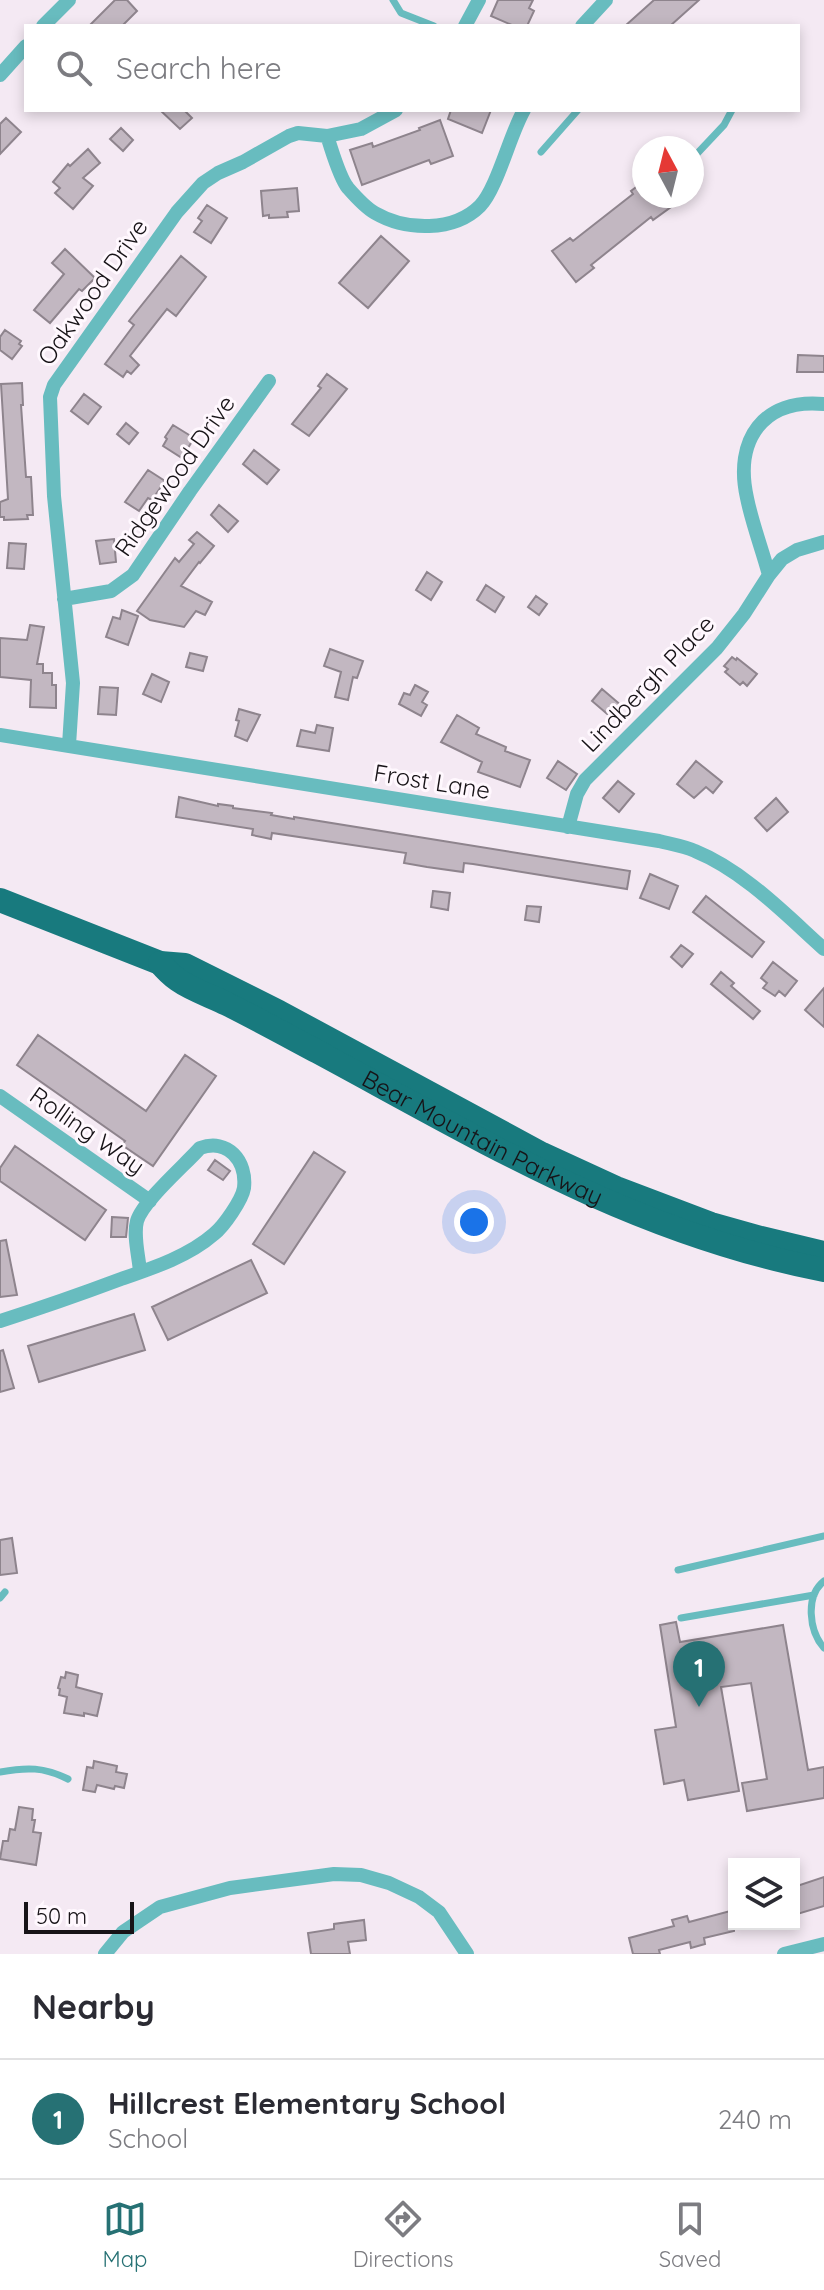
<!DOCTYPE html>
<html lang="en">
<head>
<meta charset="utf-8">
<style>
	:root { --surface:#fff; --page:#f2f2f3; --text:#2b2b33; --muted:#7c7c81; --line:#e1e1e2; --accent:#267174 }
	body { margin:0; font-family:Quicksand,sans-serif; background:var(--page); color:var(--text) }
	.controls { position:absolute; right:24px; bottom:24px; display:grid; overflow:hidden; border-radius:0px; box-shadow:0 4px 12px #0003 }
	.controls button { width:72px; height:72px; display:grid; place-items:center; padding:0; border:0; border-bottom:2px solid var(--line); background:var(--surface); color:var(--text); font:40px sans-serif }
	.compass { position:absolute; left:632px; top:136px; width:72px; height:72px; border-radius:50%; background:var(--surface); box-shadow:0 4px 12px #0003; rotate:353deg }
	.scale { position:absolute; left:24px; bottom:20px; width:110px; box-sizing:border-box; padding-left:8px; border:4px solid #171317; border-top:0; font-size:22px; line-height:28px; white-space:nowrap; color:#171317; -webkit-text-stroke:6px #fff8fe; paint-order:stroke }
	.you { position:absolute; left:474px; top:1222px; width:28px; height:28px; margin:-20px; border:6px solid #fff; border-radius:50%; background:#1a73e8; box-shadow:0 0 0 12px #1a73e833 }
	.badge { display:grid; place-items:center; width:52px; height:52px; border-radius:50%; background:var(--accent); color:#fff; font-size:26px; font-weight:700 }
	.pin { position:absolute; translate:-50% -66px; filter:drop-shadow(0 2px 4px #0008) }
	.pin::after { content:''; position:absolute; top:42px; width:28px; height:24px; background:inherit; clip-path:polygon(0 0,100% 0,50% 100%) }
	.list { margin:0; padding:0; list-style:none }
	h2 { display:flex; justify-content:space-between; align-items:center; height:104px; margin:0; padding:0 32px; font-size:34px }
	h2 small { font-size:26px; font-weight:400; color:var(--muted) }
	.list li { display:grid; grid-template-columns:52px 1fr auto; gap:24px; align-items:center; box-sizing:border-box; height:120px; padding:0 32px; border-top:2px solid var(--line) }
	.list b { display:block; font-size:30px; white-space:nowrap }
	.list p { margin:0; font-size:26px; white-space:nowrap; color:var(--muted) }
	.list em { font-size:26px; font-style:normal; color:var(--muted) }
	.icon { flex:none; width:44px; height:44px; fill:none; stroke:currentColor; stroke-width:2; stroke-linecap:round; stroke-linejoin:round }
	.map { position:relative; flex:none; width:824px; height:1954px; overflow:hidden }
	.search { position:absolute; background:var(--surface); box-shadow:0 4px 12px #0003; left:24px; right:24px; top:24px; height:88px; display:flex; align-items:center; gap:20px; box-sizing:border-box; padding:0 28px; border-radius:0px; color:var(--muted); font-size:30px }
	.sheet { height:224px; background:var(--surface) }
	nav { display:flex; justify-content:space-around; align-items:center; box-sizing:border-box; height:112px; border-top:2px solid var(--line); background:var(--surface); font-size:22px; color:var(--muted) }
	nav a { display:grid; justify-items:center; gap:4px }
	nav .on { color:var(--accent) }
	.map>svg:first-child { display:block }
</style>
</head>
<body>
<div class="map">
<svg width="824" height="1954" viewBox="0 0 824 1954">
	<rect width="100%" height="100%" fill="#f4e9f3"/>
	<path fill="#c2b7c1" stroke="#8e848d" stroke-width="2" d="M115,0H127L137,11L122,26H89Z
		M498,0H533L529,8L534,11L527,26H514L491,16Z
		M654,0H699L670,26H625Z
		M160,110H184L192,118L180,129Z
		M451,110H491L482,133L448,119Z
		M6,118L21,132L0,154V124Z
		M440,120L453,156L431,164L429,160L362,185L350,150L372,143L373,147L420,130L419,128Z
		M121,128L133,140L123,151L110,139Z
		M88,149L100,163L83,178L93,186L73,209L55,193L60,188L53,182L68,164L70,166Z
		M644,181V196H662L671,207L653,220L651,217L591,265L594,268L576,282L552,251L570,238L573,241L633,194L631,191Z
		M297,188L299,211L287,212L288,217L269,218V215L263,216L261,191Z
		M207,205L227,218L211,243L194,232L202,221L198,218Z
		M381,236L409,261L368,308L339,283Z
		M65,249L95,278L82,291L79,289L50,323L34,310L64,274L52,263Z
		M181,256L206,277L176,316L167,309L130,356L139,365L131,374L127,371L123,377L105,364L134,325L129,321Z
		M5,330L21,341L19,344L22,346L12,359L0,350V337Z
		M798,355L824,356V372H797Z
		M327,374L347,389L309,436L292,424L321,388L318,386Z
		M22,383L23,405H21L26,477H31L33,515H27L28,519L4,520V517H0V502L8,499L1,384Z
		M84,394L101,407L88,424L71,411Z
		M126,423L138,433L129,444L117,434Z
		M173,425L194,438L182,458L163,446L167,439L165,437Z
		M254,450L279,470L267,484L243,464Z
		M148,470L165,481L152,500L148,498L139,511L125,502Z
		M219,505L238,521L228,532L211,515Z
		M197,532L214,546L200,563L199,562L181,586L212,602L205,615L196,611L184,627L150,620L137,611L175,558L179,562L194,544L189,540Z
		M114,539L116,562L100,564L96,541Z
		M9,543L26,544L24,569L7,568Z
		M427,572L442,582L431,600L416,590Z
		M486,585L504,597L495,612L477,600Z
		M536,596L547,604L539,615L528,607Z
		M122,610L138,616L128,645L106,637L113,617L120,619Z
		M30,625L44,627L37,664H43V673H52V685H56V708L30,707L31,680L0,677V638L27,640Z
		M330,649L363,661L357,678L353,677L348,700L335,697L341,672L324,666Z
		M190,653L207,657L203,671L186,667Z
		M732,657L736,660L737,658L757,674L747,686L743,682L740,685L725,672L728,669L724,666Z
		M152,674L169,682L161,702L143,694Z
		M415,685L428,692L422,702L427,705L421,716L399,704L404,693L410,695Z
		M100,687L118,688L116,715L98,714Z
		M602,689L622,706L612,718L592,701Z
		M239,709L260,715L247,741L235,736L239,721L236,720Z
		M457,715L479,728L476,734L506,747L505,751L530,760L520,787L478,772L482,762L441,742Z
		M317,725L333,728L329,751L297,746L301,730L315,733Z
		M558,761L577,774L566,790L547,778Z
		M696,761L722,782L713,793L706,787L694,798L677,784Z
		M618,781L634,794L619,812L603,798Z
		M179,797L218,806V804L233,806V808L272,813L271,815L294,819V817L630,871L627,889L473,864L464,863L463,872L427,867L404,863L406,853L272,833L271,839L252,835L253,829L176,817Z
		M776,798L788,812L767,831L755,818Z
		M650,874L678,886L669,909L640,898Z
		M433,891L450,893L448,910L431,907Z
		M706,896L764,942L752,957L693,912Z
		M527,906L541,907L539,922L525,920Z
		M681,945L693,954L682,967L671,957Z
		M773,962L797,981L785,996L779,991L775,996L763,988L767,983L761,978Z
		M721,972L734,983L731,986L760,1011L753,1019L711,984Z
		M824,988V1027L805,1010Z
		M38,1035L146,1111L185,1055L216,1076L153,1166L122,1145L125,1141L17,1065Z
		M15,1146L106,1210L85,1240L0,1181V1168Z
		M314,1152L345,1172L284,1264L253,1244Z
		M215,1160L230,1171L223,1180L208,1170Z
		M112,1217L128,1218L126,1237H111Z
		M6,1240L17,1295L0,1297V1241Z
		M251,1260L267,1293L168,1340L152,1307Z
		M134,1314L145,1350L39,1382L28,1346Z
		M3,1350L14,1388L0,1392V1351Z
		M12,1538L17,1573L0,1575V1540Z
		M676,1622L680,1642L783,1625L808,1770L824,1767V1798L747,1811L742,1783L767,1779L751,1683L721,1687L739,1791L688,1800L684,1780L664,1784L655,1730L676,1727L660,1625Z
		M66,1672L78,1675L76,1687L102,1694L97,1716L84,1713V1716L64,1713L67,1697L59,1695L60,1689L58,1688L61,1677L65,1678Z
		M94,1761L117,1766L116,1772L127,1774L124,1788L115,1786L114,1789L97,1785L95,1792L83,1790L87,1767L93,1768Z
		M19,1807L33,1809L32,1820H35L33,1832L41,1833L36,1865L0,1859L3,1841H8L10,1829L15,1830Z
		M824,1877V1906L794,1915V1887Z
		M734,1910V1931L704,1938L705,1944L691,1948L690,1942L659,1950L660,1954H633L629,1938L674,1926L672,1920L687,1916L689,1922Z
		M364,1920L366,1940L348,1942L350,1954H311L308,1933L334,1929V1924Z"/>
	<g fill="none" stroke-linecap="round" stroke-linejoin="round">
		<path stroke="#68bcbf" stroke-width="7" d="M393,0L401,13L434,26
			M541,152L578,110
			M692,159L724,125L732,110
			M678,1570L824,1536
			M824,1581C805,1596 809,1631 824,1648
			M0,1598L5,1592
			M681,1618L814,1595
			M0,1772C27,1767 44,1767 68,1779"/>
		<path stroke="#68bcbf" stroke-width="14" d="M43,26L69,0
			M465,26L479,0
			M582,26L606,0
			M0,75L26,46
			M327,136C332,150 339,177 348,188C355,196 366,208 375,213C406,231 454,232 480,206C497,189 510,134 524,110
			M769,575C762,549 752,523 747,498C734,440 763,398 824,404
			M64,599L111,591L133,575L190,491L269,381
			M0,735L659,841C671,844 684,846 695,851C744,871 785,914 824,949
			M69,745L73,683L54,496L50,397L54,385L177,212L203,183L218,173L243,162L289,136L298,133L327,136L361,129L396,110
			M568,827L577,794L585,780L717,648L744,614L769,575L782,559L797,550L824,542
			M0,1096L150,1201
			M0,1321C41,1308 81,1294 121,1279C153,1268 189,1256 214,1234C224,1226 242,1200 244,1188C247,1161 228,1138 200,1148C185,1165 143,1201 137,1221C133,1236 139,1257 140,1272
			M105,1954L123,1932L160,1907L230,1888L334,1874L361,1875L389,1883L419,1897L439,1912L467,1954
			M784,1954L824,1944"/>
		<g stroke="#187a7e" stroke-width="24">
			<path d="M0,900L160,963L185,965L279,1012L542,1154L616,1188L711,1224L761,1238L824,1253"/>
			<path id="s1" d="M160,963C165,969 171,975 178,980C192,990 211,996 227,1004C257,1019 288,1036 318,1052C485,1142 634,1233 824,1270"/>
		</g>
	</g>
	<g text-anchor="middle" stroke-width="6" stroke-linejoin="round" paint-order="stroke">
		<g font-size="24" fill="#171317" stroke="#fff8fe">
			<text transform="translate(93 292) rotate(-55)" y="8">Oakwood Drive</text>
			<text transform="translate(175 476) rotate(-55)" y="8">Ridgewood Drive</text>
			<text transform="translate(648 684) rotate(-46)" y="8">Lindbergh Place</text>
			<text transform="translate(432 782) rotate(9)" y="8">Frost Lane</text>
			<text transform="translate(87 1131) rotate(35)" y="8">Rolling Way</text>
			<text dy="8" stroke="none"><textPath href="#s1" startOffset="368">Bear Mountain Parkway</textPath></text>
		</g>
	</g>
</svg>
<div class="controls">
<button><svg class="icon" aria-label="layers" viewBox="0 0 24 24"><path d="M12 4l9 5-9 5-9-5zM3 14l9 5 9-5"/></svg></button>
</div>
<svg class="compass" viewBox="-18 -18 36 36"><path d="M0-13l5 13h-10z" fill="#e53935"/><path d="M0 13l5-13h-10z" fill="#7c7c81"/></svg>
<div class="scale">50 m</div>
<div class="you"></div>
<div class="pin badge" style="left:699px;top:1707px">1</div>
<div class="search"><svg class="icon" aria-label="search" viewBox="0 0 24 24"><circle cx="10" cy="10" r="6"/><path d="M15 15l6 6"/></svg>Search here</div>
</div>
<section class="sheet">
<h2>Nearby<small></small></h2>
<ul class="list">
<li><span class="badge">1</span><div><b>Hillcrest Elementary School</b><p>School</p></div><em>240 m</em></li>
</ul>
</section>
<nav>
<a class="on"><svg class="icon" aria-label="map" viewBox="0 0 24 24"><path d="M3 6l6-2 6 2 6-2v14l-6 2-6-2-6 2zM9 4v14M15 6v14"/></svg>Map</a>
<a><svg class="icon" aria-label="directions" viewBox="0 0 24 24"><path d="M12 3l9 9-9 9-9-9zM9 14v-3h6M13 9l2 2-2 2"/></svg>Directions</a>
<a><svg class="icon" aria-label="saved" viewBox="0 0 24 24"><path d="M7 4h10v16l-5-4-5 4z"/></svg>Saved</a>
</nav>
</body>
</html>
